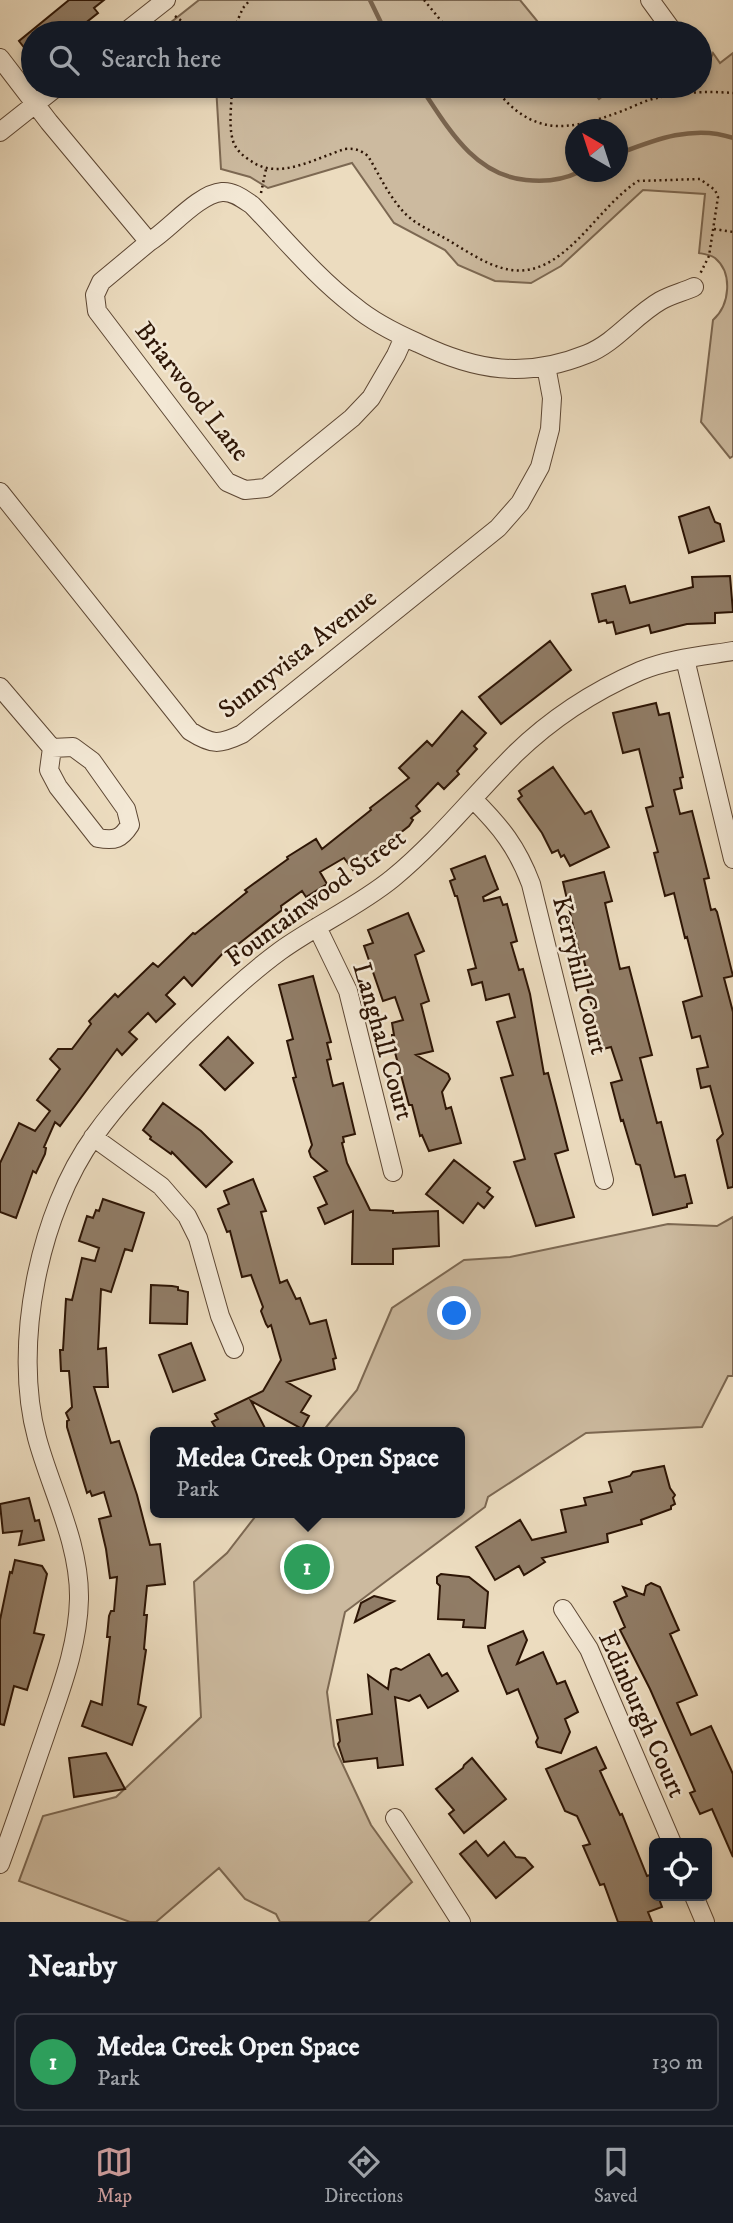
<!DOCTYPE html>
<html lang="en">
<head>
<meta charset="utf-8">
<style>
	:root { --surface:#171b24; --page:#20242c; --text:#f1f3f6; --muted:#9ea1a6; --line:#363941; --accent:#c59692 }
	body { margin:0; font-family:"IM FELL DW Pica",serif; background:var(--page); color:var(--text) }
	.controls { position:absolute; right:21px; bottom:21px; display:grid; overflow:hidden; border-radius:10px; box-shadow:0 4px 10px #0003 }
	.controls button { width:63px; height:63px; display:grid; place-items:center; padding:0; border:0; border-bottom:2px solid var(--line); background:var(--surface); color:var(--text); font:35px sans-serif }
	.compass { position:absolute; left:565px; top:119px; width:63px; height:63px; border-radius:50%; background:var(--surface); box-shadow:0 4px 10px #0003; rotate:321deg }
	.you { position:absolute; left:455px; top:1314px; width:24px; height:24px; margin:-18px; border:5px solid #fff; border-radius:50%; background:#1a73e8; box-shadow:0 0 0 10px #1a73e833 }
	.badge { display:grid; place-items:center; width:46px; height:46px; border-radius:50%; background:var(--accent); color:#fff; font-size:23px; font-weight:700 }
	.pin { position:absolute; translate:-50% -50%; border:4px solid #fff; box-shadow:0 2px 7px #0006 }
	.popup { position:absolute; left:150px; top:1427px; width:315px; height:91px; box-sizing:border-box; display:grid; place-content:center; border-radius:10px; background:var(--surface); filter:drop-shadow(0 2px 5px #0005); font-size:23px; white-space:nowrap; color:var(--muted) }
	.popup b { font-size:26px; color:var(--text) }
	.popup::after { content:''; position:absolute; left:50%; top:100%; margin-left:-14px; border:14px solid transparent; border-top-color:var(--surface) }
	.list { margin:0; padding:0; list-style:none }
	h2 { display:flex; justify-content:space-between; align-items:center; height:91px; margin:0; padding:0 28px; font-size:30px }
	h2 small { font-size:23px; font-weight:400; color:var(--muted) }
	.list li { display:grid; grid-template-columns:46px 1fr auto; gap:21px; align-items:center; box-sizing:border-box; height:98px; margin:0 14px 14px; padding:0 14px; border:2px solid var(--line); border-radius:10px }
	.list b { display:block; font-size:26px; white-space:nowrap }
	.list p { margin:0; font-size:23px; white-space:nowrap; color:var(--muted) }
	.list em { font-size:23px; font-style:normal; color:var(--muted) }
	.icon { flex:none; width:38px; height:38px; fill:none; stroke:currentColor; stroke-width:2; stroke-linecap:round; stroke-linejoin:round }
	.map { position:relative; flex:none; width:733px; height:1922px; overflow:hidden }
	.search { position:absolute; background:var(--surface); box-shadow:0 4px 10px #0003; left:21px; right:21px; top:21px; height:77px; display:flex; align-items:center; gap:18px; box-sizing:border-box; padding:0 24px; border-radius:38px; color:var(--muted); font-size:26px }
	.sheet { height:203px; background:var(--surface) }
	nav { display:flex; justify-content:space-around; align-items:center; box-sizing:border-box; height:98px; border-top:2px solid var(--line); background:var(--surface); font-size:19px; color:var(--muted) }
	nav a { display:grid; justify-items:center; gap:4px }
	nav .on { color:var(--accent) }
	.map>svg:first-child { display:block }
</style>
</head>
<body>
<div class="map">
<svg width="733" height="1922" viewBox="0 0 733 1922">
	<rect width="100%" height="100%" fill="#ecdcbf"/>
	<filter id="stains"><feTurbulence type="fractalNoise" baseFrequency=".00286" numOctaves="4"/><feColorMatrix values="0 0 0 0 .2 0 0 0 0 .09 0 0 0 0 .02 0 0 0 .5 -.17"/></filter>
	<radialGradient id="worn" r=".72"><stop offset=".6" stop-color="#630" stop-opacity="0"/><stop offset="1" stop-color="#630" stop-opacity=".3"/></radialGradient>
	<path fill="#ccba9f" stroke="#7c6852" stroke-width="2" fill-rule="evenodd" d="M199,0H520L547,33H178L170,23Z
		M713,53L720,63L733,53V456L730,458L701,422L713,320C730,305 733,273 715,258C711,255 704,254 699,253L705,194L643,190L561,266L531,283L495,281L458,265L445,250L394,223L352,163L268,188L250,177L221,169L216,86H588L599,99L615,86H700V71L708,65ZM576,130H618V172H576Z
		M733,1217V1376H728L702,1427L586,1433L488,1497L485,1507L345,1612L327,1692L334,1746L371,1825L412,1882L368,1922H280L276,1914L245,1899L219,1868L156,1922H130L19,1881L43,1816L116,1797L201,1717L194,1582L227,1553L258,1513H459V1432H322L357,1390L392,1308L464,1260L510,1257L668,1224L717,1226Z"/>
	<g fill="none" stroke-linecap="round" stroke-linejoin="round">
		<path stroke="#79644f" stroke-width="4.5" d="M370,0L386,33
			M420,86C447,126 473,175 526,180C545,182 563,180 579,172
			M618,154C654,140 694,124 733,138"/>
	</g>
	<path fill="#907c66" stroke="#2d1505" stroke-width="2" d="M69,0H104L94,8L98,13L79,28L75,23L63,33H33V59L19,41Z
		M709,507L715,522L720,524L724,541L689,553L679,517Z
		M730,576L733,612L715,613V623L687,624L651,633L649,625L616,634L613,622L607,623L606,620L599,622L592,594L625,586L630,603L693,587L692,577Z
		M550,641L571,670L501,724L479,697Z
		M656,703L659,715L669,713L683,777L680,778L682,788L674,790L680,814L692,811L709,878L704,879L711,910L715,909L717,912L733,976L724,978L733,1012V1187L728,1188L717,1140L723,1134L710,1086L701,1088L697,1069L708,1067L700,1036L692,1038L683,1002L702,996L687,937L685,938L674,893L665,896L654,853L658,852L646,808L653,806L639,749L623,753L613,713Z
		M462,711L486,733L474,746L477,749L457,771L459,774L444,789L438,783L416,806L420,811L411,818L413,820L409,826L353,870L344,858L320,872L327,884L306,897L302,891L281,906L282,910L227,953L225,951L192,986L184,977L166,995L175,1004L156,1022L148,1013L129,1032L137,1039L122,1055L117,1049L60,1126L55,1122L44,1147L46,1148L45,1154L36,1173L33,1171L16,1218L0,1212V1163L19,1123L35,1131L50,1111L37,1100L60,1069L50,1059L58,1049H72L91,1024L89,1021L115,994L118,997L153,963L158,967L193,933L195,934L247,892L245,890L288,859L287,857L316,839L322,849L371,810L370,808L409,778L399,768L427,741L432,746Z
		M553,767L585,814L591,811L609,847L570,866L564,855L561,857L558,850L552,853L542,833L518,799L522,796L519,791Z
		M485,856L498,889L483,897L484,901L500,897L503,905L507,904L517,941L511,943L519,970L523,969L530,994L544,1074L548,1073L568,1150L555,1154L574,1217L536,1226L514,1162L525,1159L501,1078L513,1075L497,1022L515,1017L509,994L486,1000L482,982L472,985L468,970L476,968L457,896H455L450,881L455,879L451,869Z
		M604,872L612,901L605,903L620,969L629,967L652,1055L640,1058L657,1123L661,1122L675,1177L685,1175L692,1203L687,1204V1207L653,1215L640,1165L636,1164L623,1120L621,1121L611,1083L622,1080L611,1047L603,1049L586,984L589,983L583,956H580L563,882Z
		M408,913L424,951L415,955L429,1001L421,1004L433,1051L416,1055L448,1074L450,1079L442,1092L446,1109L451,1107L461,1143L429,1151L422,1135L420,1136L412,1105H409L392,1041V1035H394L392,1023L403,1020L395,997L383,1001L364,946L373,943L368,930Z
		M313,976L331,1042L327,1043L331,1059L327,1060L333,1086L343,1083L355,1134L343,1137L344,1142L342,1143L347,1163L370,1210L393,1211V1213L438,1211L439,1246L393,1249V1264H352L353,1211L325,1224L318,1208L327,1204L314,1177L327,1171L311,1157L309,1151L312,1145L293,1078L296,1077L287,1041L293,1039L279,985Z
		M228,1037L253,1063L225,1090L200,1065Z
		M163,1103L201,1131L232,1162L206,1187L172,1152L171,1154L150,1139L151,1137L143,1130Z
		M454,1160L490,1188L487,1192L493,1197L484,1208L478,1203L463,1223L426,1194Z
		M253,1179L266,1211L261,1212L280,1283L287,1280L296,1299L300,1298L310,1324L326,1320L336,1358L333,1359L335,1369L287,1382L311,1396L301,1412L309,1416L302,1429L251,1401L267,1432H218L212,1422L218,1419L215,1414L263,1391L281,1360L271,1325L268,1327L266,1324L261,1311L263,1307L251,1275L242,1277L230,1231L227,1232L218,1209L229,1204L224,1191Z
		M103,1199L144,1213L132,1251L125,1249L111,1292L101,1289L98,1349L106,1348L108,1387H94L111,1443L119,1441L137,1495L150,1545L160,1544L165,1584L147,1586L144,1615H147L144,1649L146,1650L138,1704L146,1707L132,1745L82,1726L91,1701L102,1705L110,1637H107L109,1616L111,1611H114L117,1577L110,1578L106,1549L99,1519L111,1516L104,1492L92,1496L90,1491L87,1493L67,1427V1421L69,1420L66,1413L72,1407L69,1371H61L60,1350H63L66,1299L72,1300L82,1258L95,1261L99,1248L79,1241L87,1216L93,1218L96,1210L99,1211Z
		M151,1285L172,1286L178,1287V1290L188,1292L187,1324L150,1323Z
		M191,1343L205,1380L173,1392L159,1355Z
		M664,1466L670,1488L675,1495L673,1498L675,1504L671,1506V1509L641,1520L642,1524L607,1534L608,1542L542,1558L545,1562L524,1575L519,1566L495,1580L476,1547L520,1520L532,1540L566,1532L561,1510L586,1505L584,1498L612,1492L609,1482L630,1476L633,1472Z
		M29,1498L35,1521L39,1520L44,1540L19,1545L22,1531L3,1533L0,1504Z
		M15,1560L42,1566L47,1574L34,1633L44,1635L27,1690L14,1686L4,1725L0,1724V1620L10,1572L12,1573Z
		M441,1574L469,1577L488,1592L485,1628L463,1627L464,1620L438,1619L440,1586L437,1583V1577Z
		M651,1583L660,1587L679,1630L670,1634L697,1695L677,1703L691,1735L711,1726L733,1774V1857L712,1809L700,1814L690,1793L695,1791L650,1689L620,1630L625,1627L614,1602L627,1596L623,1587L644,1595L646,1586Z
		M374,1596L394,1601L355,1622L361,1603Z
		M523,1631L527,1640L517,1664L543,1652L557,1684L565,1681L578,1712L565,1719L570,1732L561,1753L538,1747L536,1742L538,1738L518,1689L507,1694L489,1651L488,1646Z
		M429,1654L442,1676L447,1673L458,1691L428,1708L420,1695L409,1701L395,1697L403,1765L378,1768L377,1758L344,1762L338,1744L340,1741L337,1720L372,1714L368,1675L388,1689L391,1670L396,1668L401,1670Z
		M596,1747L606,1768L600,1771L620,1815L622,1814L647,1876L650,1875L654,1885V1896H658L662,1907L648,1912L652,1922H618L604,1884L600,1885L583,1846L590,1844L577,1816L565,1811L546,1769Z
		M106,1753L125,1789L74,1797L69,1758Z
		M472,1758L506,1799L464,1833L449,1814L454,1810L436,1789L463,1768L464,1765Z
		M476,1841L488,1856L504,1842L516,1857L525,1858L533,1867L496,1898L460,1854Z"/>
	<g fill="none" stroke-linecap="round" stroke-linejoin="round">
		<defs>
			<path id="street" d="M650,0L674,33
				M124,33L166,0
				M0,58L49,122L149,242C170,229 198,194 222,192C233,191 243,199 252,205C285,239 316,277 354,306C373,322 395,333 418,343C476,371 525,379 587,354C615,343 634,316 660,301C670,295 683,292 694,287
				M0,132L58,86
				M149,242L101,282L95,295L97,311L227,482L245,490L266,488L352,418L371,398L396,355L404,337
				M0,492L190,731C212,745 219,745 242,734L498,528L520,503L540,467L550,429L552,398L546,366
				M685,659L733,859
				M0,687L52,748L49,770L58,787L98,838C115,841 121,839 130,825L126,809L92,761L73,747L52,748
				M473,799C501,827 517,847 531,884L604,1180
				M317,927L348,991L393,1172
				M93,1137L161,1186L187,1216L198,1238L220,1316L234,1349
				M563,1609L589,1649L672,1843
				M395,1818L461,1922
				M0,1864C16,1821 30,1779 45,1736C60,1691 78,1647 79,1599C80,1543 51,1490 37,1438C12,1346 39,1212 95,1135C121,1098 153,1067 185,1035C215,1006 246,976 280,951C316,925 359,906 393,878C438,841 474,795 515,754C551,719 594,691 640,671C669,659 702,656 733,651
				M694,1896L705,1922"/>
		</defs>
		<use href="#street" stroke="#5d4734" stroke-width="20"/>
		<path stroke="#2d1505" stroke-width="2.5" stroke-dasharray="2 3.5" stroke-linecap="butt" d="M424,0L451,33
			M175,16L197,33
			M232,33L243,8L250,0
			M232,86C232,103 228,124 233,141C236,150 243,156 251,161C278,181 316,158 345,149C355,148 360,150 368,156C380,176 392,203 410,218C421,227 436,233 448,240C486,263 518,287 560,255C588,234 608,201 638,181L700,179L715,190L718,197L709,256L700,274
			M493,86C532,137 566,132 622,111C633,107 645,100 657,98C681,92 709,91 733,93
			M261,193L266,169
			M714,229L733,232"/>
		<use href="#street" stroke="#f3e8d5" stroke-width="18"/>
	</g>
	<g text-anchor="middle" stroke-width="5" stroke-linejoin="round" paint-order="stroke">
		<g font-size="26" fill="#2d1505" stroke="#f3e8d5">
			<text transform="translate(193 391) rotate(52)" y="9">Briarwood Lane</text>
			<text transform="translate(297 653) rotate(-38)" y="9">Sunnyvista Avenue</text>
			<text transform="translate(315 897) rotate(-36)" y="9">Fountainwood Street</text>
			<text transform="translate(581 975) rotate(76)" y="9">Kerryhill Court</text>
			<text transform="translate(384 1041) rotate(74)" y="9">Langhall Court</text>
			<text transform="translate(643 1714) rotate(66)" y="9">Edinburgh Court</text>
		</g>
	</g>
	<rect width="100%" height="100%" filter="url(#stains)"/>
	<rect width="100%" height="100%" fill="url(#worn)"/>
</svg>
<div class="controls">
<button><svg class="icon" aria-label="locate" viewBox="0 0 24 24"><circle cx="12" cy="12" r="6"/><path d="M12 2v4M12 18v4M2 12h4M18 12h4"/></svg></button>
</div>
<svg class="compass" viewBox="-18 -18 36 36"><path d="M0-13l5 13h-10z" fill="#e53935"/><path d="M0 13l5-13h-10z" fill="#9ea1a6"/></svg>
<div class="you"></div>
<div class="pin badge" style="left:307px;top:1567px;background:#2e9e5b">1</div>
<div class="popup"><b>Medea Creek Open Space</b>Park</div>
<div class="search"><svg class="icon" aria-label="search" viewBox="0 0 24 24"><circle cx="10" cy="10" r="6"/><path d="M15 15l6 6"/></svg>Search here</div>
</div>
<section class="sheet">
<h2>Nearby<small></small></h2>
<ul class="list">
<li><span class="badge" style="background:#2e9e5b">1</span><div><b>Medea Creek Open Space</b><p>Park</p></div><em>130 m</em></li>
</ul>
</section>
<nav>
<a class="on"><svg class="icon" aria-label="map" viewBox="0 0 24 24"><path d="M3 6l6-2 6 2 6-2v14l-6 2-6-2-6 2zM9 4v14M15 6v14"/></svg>Map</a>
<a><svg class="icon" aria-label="directions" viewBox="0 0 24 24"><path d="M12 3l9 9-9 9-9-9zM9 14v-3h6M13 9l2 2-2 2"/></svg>Directions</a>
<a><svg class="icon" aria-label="saved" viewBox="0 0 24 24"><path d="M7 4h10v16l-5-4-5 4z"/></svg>Saved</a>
</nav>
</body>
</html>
